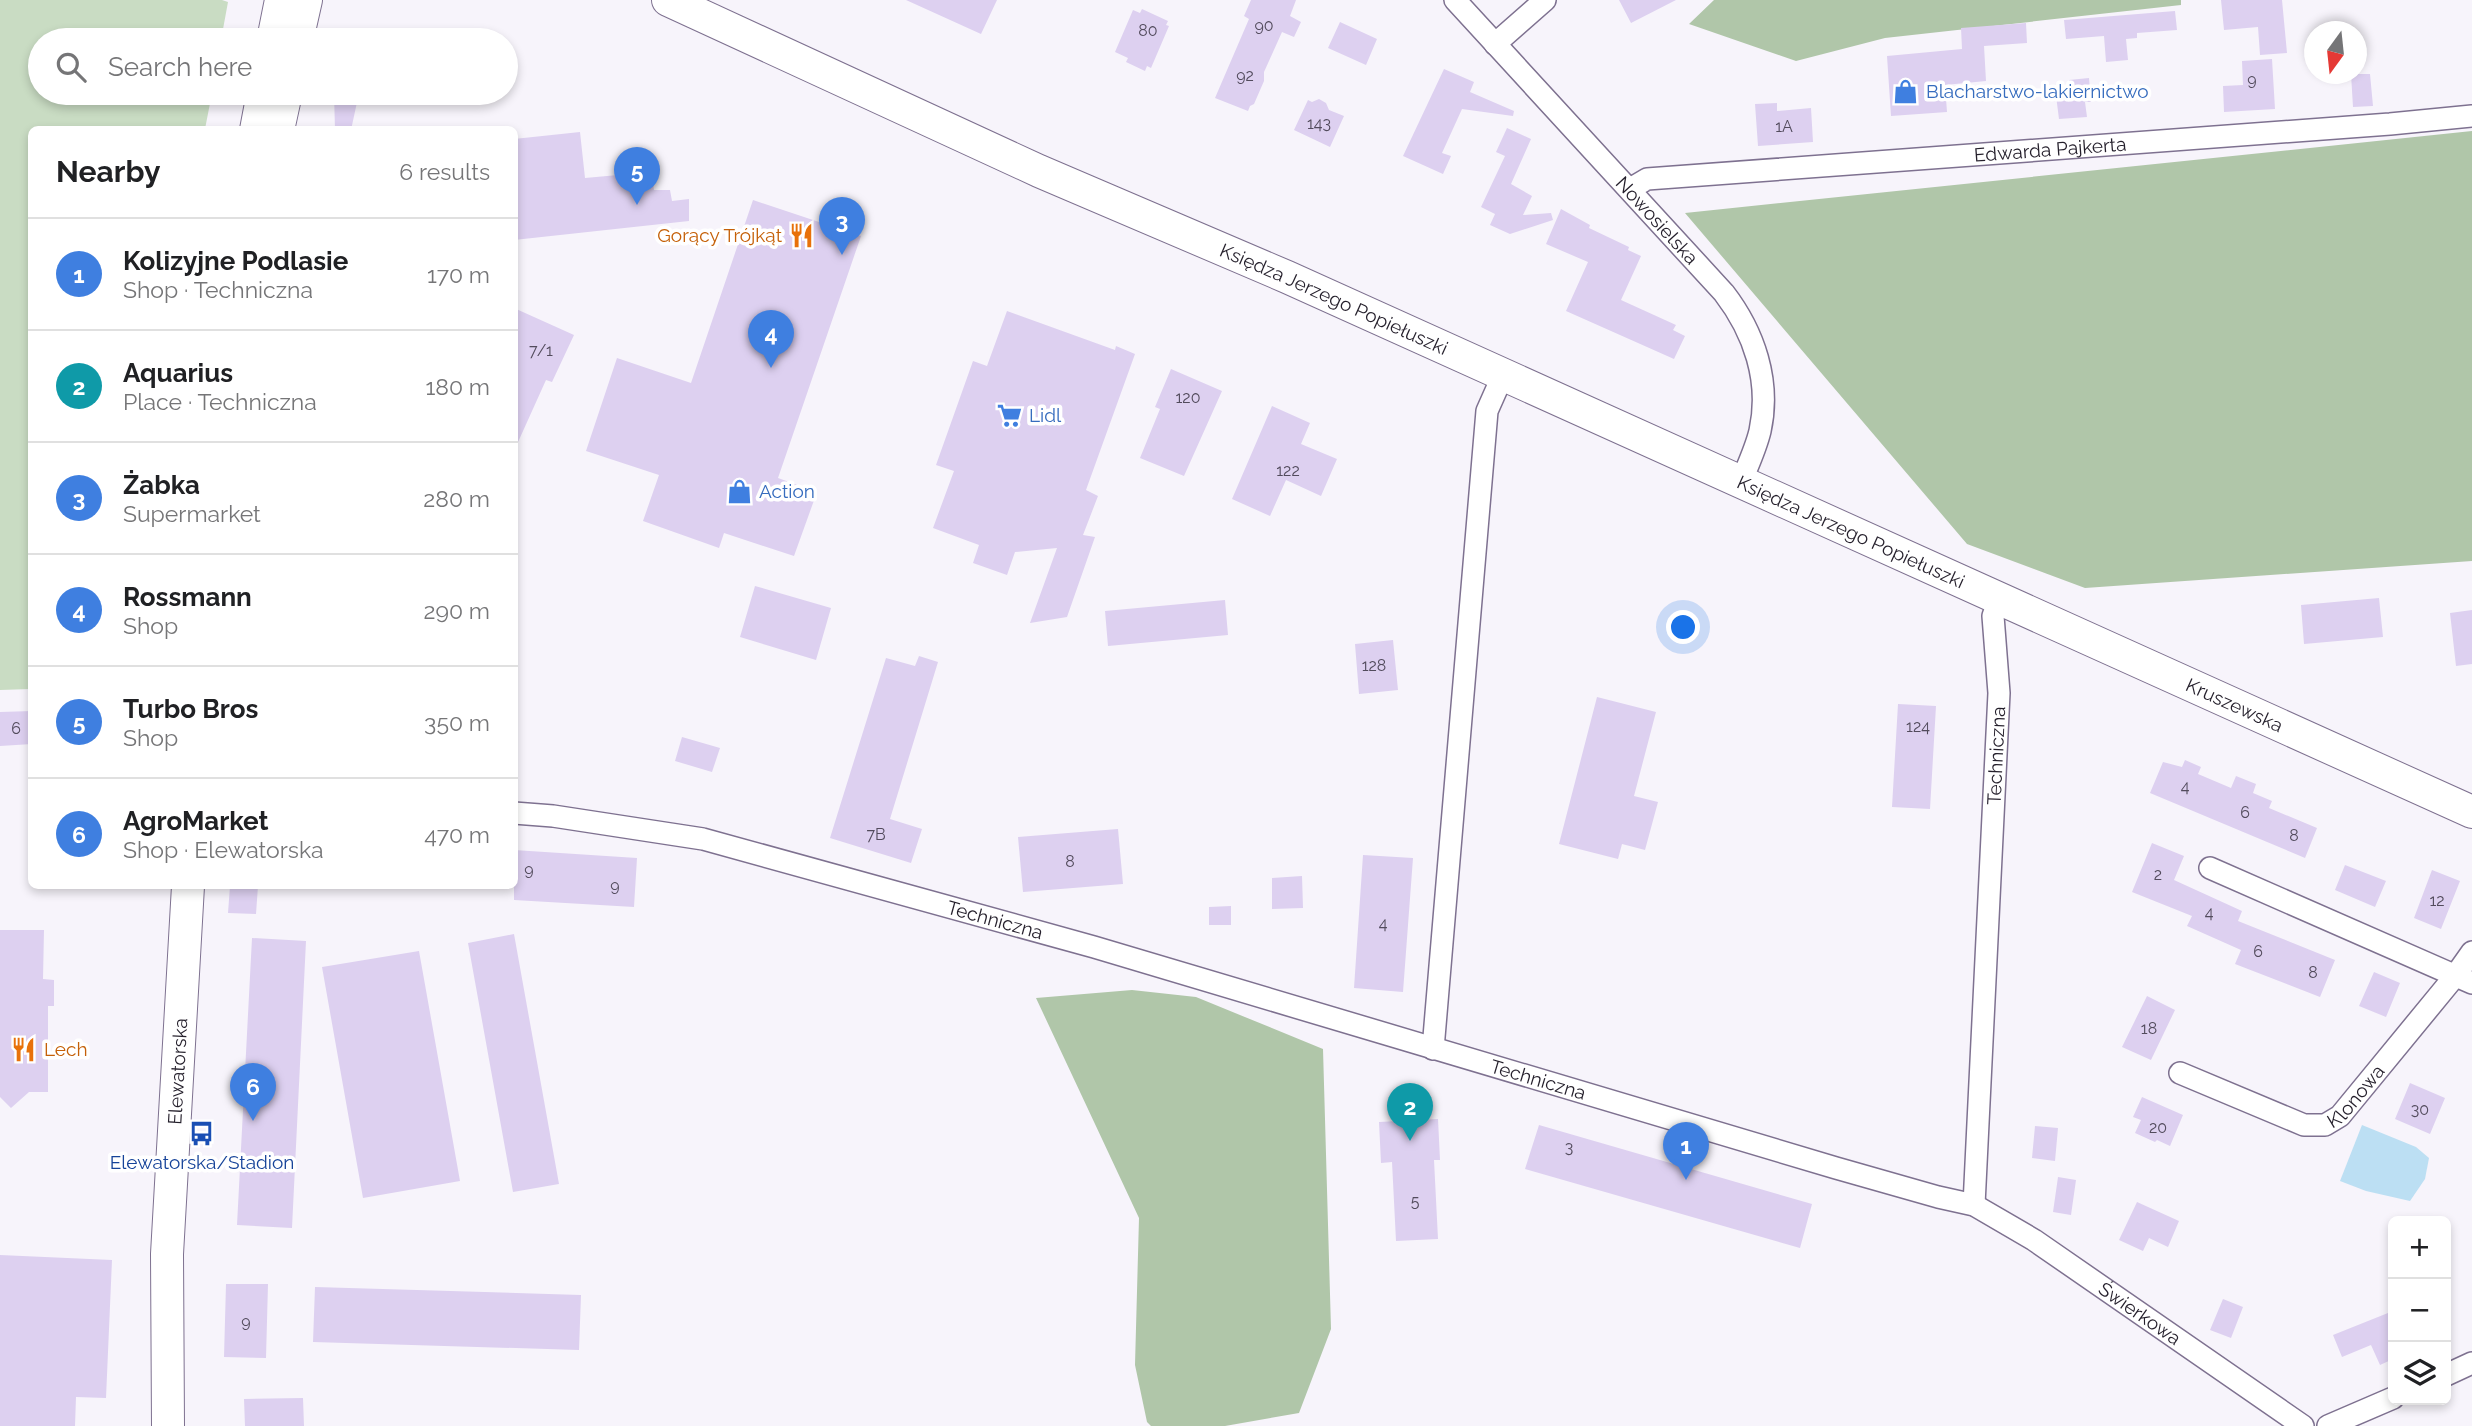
<!DOCTYPE html>
<html lang="en">
<head>
<meta charset="utf-8">
<style>
	:root { --surface:#fff; --page:#f6f6f6; --text:#202124; --muted:#757577; --line:#e0e0e0; --accent:#2563eb }
	body { margin:0; font-family:Raleway,sans-serif; background:var(--page); color:var(--text) }
	.controls { position:absolute; right:21px; bottom:21px; display:grid; overflow:hidden; border-radius:10px; box-shadow:0 4px 10px #0003 }
	.controls button { width:63px; height:63px; display:grid; place-items:center; padding:0; border:0; border-bottom:2px solid var(--line); background:var(--surface); color:var(--text); font:35px sans-serif }
	.compass { position:absolute; left:2304px; top:21px; width:63px; height:63px; border-radius:50%; background:var(--surface); box-shadow:0 4px 10px #0003; rotate:195deg }
	.you { position:absolute; left:1684px; top:628px; width:24px; height:24px; margin:-18px; border:5px solid #fff; border-radius:50%; background:#1a73e8; box-shadow:0 0 0 10px #1a73e833 }
	.badge { display:grid; place-items:center; width:46px; height:46px; border-radius:50%; background:var(--accent); color:#fff; font-size:23px; font-weight:700 }
	.pin { position:absolute; translate:-50% -58px; filter:drop-shadow(0 2px 4px #0008) }
	.pin::after { content:''; position:absolute; top:37px; width:24px; height:21px; background:inherit; clip-path:polygon(0 0,100% 0,50% 100%) }
	.list { margin:0; padding:0; list-style:none }
	h2 { display:flex; justify-content:space-between; align-items:center; height:91px; margin:0; padding:0 28px; font-size:30px }
	h2 small { font-size:23px; font-weight:400; color:var(--muted) }
	.list li { display:grid; grid-template-columns:46px 1fr auto; gap:21px; align-items:center; box-sizing:border-box; height:112px; padding:0 28px; border-top:2px solid var(--line) }
	.list b { display:block; font-size:26px; white-space:nowrap }
	.list p { margin:0; font-size:23px; white-space:nowrap; color:var(--muted) }
	.list em { font-size:23px; font-style:normal; color:var(--muted) }
	.icon { flex:none; width:38px; height:38px; fill:none; stroke:currentColor; stroke-width:2; stroke-linecap:round; stroke-linejoin:round }
	.map { position:relative; flex:none; width:2472px; height:1426px; overflow:hidden }
	.search { position:absolute; background:var(--surface); box-shadow:0 4px 10px #0003; left:28px; top:28px; width:490px; height:77px; display:flex; align-items:center; gap:18px; box-sizing:border-box; padding:0 24px; border-radius:38px; color:var(--muted); font-size:26px }
	.panel { position:absolute; background:var(--surface); box-shadow:0 4px 10px #0003; left:28px; top:126px; width:490px; height:763px; border-radius:10px }
	.map>svg:first-child { display:block }
</style>
</head>
<body>
<div class="map">
<svg width="2472" height="1426" viewBox="0 0 2472 1426">
	<rect width="100%" height="100%" fill="#f7f4fb"/>
	<path fill="#c9dcc3" d="M0,0H222L228,2L221,40H40V93H212L205,129L32,130L31,689L0,690Z"/>
	<path fill="#b0c6a9" d="M1714,0H2181V5L1885,38L1796,61L1689,24Z
		M2472,131V561L2085,588L1967,544L1685,213Z
		M1132,990L1196,997L1323,1049L1331,1329L1299,1413L1225,1426H1151L1147,1422L1135,1365L1139,1218L1036,998Z"/>
	<path fill="#bcdff3" d="M2362,1125L2416,1147L2429,1158L2425,1179L2410,1201L2366,1191L2340,1181Z"/>
	<path fill="#ddd0f0" d="M906,0H997L981,34Z
		M1251,0H1296L1290,16L1301,22L1294,37L1282,32L1264,72V81L1254,104L1250,106L1248,111L1215,98L1249,19L1244,16Z
		M1619,0H1676L1631,23Z
		M2221,0H2282L2287,53L2260,55L2258,27L2224,30Z
		M1142,9L1168,21L1166,25L1169,26L1151,68L1147,66L1145,71L1126,62L1128,58L1115,52L1133,10L1140,13Z
		M2175,11L2177,30L2137,33V38L2126,39L2128,60L2106,62L2104,36L2066,39L2064,20Z
		M1340,22L1377,39L1366,65L1328,48Z
		M2026,23L2027,43L1984,46L1986,81L1945,85L1947,112L1891,116L1887,56L1962,49L1961,28Z
		M2272,59L2275,109L2224,112L2223,86L2243,85L2242,61Z
		M1444,69L1474,82L1470,92L1514,111L1513,116L1462,109L1442,153L1451,156L1443,174L1403,156Z
		M2351,74H2370L2373,106L2353,107Z
		M2089,78L2091,102H2085L2087,117L2059,119L2055,88L2070,86L2069,80Z
		M334,93H359L351,130H335Z
		M1319,99L1326,103L1329,110L1344,116L1330,147L1294,130L1308,100L1312,102Z
		M1777,103V111L1811,108L1813,142L1758,146L1755,104Z
		M1507,128L1531,139L1511,184L1532,196L1523,215L1551,213L1553,220L1510,234L1490,225L1495,214L1481,207L1505,156L1496,152Z
		M580,132L585,178L651,172L654,190H670L672,201L689,199V221L514,240V139Z
		M753,200L861,236L778,478L817,492L794,556L724,533L719,548L643,521L659,475L586,451L617,358L691,383Z
		M1561,209L1590,225L1589,228L1629,247L1628,250L1641,256L1621,300L1676,325L1673,330L1685,336L1674,359L1566,311L1588,262L1546,244Z
		M514,308L574,335L552,382L546,380L514,451Z
		M1007,311L1115,350L1116,346L1135,354L1086,490L1098,496L1083,535L1095,537L1067,617L1030,623L1057,548L1015,552L1007,575L973,563L979,545L933,528L954,471L936,465L973,361L987,366Z
		M1171,369L1222,391L1184,476L1140,458L1160,409L1155,407Z
		M1272,406L1310,423L1301,444L1337,459L1321,496L1286,480L1270,516L1232,499Z
		M755,586L831,608L816,660L740,637Z
		M2379,598L2383,637L2304,644L2301,605Z
		M1225,600L1228,635L1108,646L1105,611Z
		M2472,610V664L2456,666L2450,613Z
		M1393,640L1398,690L1359,694L1355,644Z
		M919,656L938,662L890,819L922,829L911,863L830,838L886,658L915,666Z
		M1597,697L1656,712L1634,796L1658,802L1645,850L1622,844L1618,859L1559,844Z
		M1898,704L1936,706L1930,809L1892,807Z
		M32,711V744L0,746V712Z
		M682,737L720,748L712,772L675,761Z
		M2185,760L2201,767L2198,774L2231,788L2236,776L2256,784L2253,793L2272,801L2269,808L2317,828L2305,858L2150,793L2163,762L2182,767Z
		M1118,829L1123,884L1023,892L1018,837Z
		M2152,843L2184,856L2174,880L2242,911L2238,921L2335,960L2320,997L2235,964L2241,950L2187,926L2192,916L2132,892Z
		M514,850L637,858L634,907L514,900Z
		M1363,855L1413,858L1403,992L1354,988Z
		M2345,865L2386,881L2375,907L2335,890Z
		M2432,870L2460,881L2441,929L2414,918Z
		M1302,876L1303,908L1272,909V878Z
		M230,886H258L256,914L228,913Z
		M1231,906V925H1209V907Z
		M0,930H44L43,979L54,980V1006H48V1092H29L11,1108L0,1097Z
		M514,934L559,1184L513,1192L468,943Z
		M252,938L306,941L292,1228L237,1225Z
		M419,951L460,1181L363,1198L322,967Z
		M2374,972L2400,983L2386,1017L2359,1006Z
		M2147,996L2175,1010L2151,1060L2122,1047Z
		M2410,1083L2445,1098L2430,1134L2395,1119Z
		M2142,1097L2183,1115L2170,1146L2157,1140L2155,1142L2135,1133L2141,1120L2133,1117Z
		M1438,1119L1440,1160H1434L1438,1239L1396,1241L1392,1162L1381,1163L1379,1122Z
		M1539,1125L1812,1204L1800,1248L1525,1169Z
		M2035,1126L2058,1128L2055,1161L2032,1158Z
		M2058,1177L2076,1180L2071,1215L2053,1212Z
		M2137,1202L2179,1221L2168,1247L2149,1238L2143,1251L2119,1240Z
		M0,1255L112,1260L106,1398L76,1397L75,1426H0Z
		M226,1284H268L266,1358L224,1357Z
		M315,1287L581,1295L579,1350L313,1342Z
		M2223,1299L2243,1307L2231,1338L2210,1330Z
		M2388,1313L2393,1325V1359L2380,1365L2371,1345L2342,1357L2333,1335Z
		M303,1398L304,1426H245L244,1399Z"/>
	<g fill="none" stroke-linecap="round" stroke-linejoin="round">
		<defs>
			<g id="street">
				<path id="s1" d="M1455,0L1724,293C1754,332 1771,381 1760,431C1756,448 1748,465 1741,482"/>
				<path d="M1495,44L1545,0"/>
				<path id="s2" d="M1630,189L1647,179L2390,124L2472,116"/>
				<path id="s3" d="M514,813L553,816L703,839L1094,947L1836,1168L1938,1197L1974,1205L2034,1240L2303,1426"/>
				<path d="M2210,868L2472,983"/>
				<path d="M1433,1049L1487,411L1503,375"/>
				<path id="s4" d="M2180,1073L2304,1125H2325L2340,1116L2455,976L2472,952"/>
				<path id="s5" d="M1974,1205L1999,693L1993,616L1999,599"/>
				<path d="M2446,1375L2472,1363"/>
				<path d="M2328,1426L2393,1398"/>
			</g>
			<g id="secondary">
				<path id="s6" d="M668,0L1039,171L1287,277L2472,812"/>
				<path d="M273,40L281,0"/>
				<path d="M297,40L306,0"/>
				<path d="M256,130L263,93"/>
				<path d="M278,130L286,93"/>
				<path id="s7" d="M168,1426L167,1254L188,886"/>
			</g>
		</defs>
		<use href="#street" stroke="#7e7190" stroke-width="24"/>
		<use href="#secondary" stroke="#7e7190" stroke-width="34"/>
		<use href="#street" stroke="#fff" stroke-width="21"/>
		<use href="#secondary" stroke="#fff" stroke-width="32"/>
	</g>
	<defs>
		<symbol id="shop-bare" viewBox="-9 -9 18 18"><path d="M-5-2.5h2.3a2.7 3.5 0 0 1 5.4 0H5L5.5 6h-11ZM-1.5-2.5h3a1.5 2.3 0 0 0-3 0Z" fill="#3f7fe0" stroke="#fff" stroke-width="2.5" paint-order="stroke"/></symbol>
		<symbol id="restaurant-bare" viewBox="-9 -9 18 18"><path d="M-5-6h1v4h1v-4h1v4h1v-4h1v5L-1.5 .5V6h-2V.5L-5-1ZM5-6V6H3V1.5H1.5Q1.5-4 5-6Z" fill="#e8710a" stroke="#fff" stroke-width="2.5" paint-order="stroke"/></symbol>
		<symbol id="supermarket-bare" viewBox="-9 -9 18 18"><path d="M-6-5.5h2.5l.6 2H6L4.5 2H-2.5L-4.4-4H-6ZM-1.5 3.2a1.3 1.3 0 1 0 .1 0ZM3 3.2a1.3 1.3 0 1 0 .1 0Z" fill="#3f7fe0" stroke="#fff" stroke-width="2.5" paint-order="stroke"/></symbol>
		<symbol id="bus-bare" viewBox="-9 -9 18 18"><path d="M-5-6H5V4H4V6H2V4H-2V6H-4V4H-5ZM-3.5-4V0h7V-4ZM-3.5 1.2v1.5H-2V1.2ZM2 1.2v1.5H3.5V1.2Z" fill="#1a4fb4" stroke="#fff" stroke-width="2.5" paint-order="stroke"/></symbol>
	</defs>
	<g fill-rule="evenodd">
		<use href="#shop-bare" x="1888" y="74" width="35" height="35"/>
		<use href="#restaurant-bare" x="784" y="218" width="35" height="35"/>
		<use href="#supermarket-bare" x="992" y="398" width="35" height="35"/>
		<use href="#shop-bare" x="722" y="474" width="35" height="35"/>
		<use href="#restaurant-bare" x="6" y="1032" width="35" height="35"/>
		<use href="#bus-bare" x="184" y="1116" width="35" height="35"/>
	</g>
	<g text-anchor="middle" stroke-width="7" stroke-linejoin="round" paint-order="stroke">
		<g font-size="16" fill="#524b5c">
			<text x="1264" y="31">90</text>
			<text x="1148" y="36">80</text>
			<text x="1245" y="81">92</text>
			<text x="2252" y="85">9</text>
			<text x="1319" y="129">143</text>
			<text x="1784" y="132">1A</text>
			<text x="541" y="356">7/1</text>
			<text x="1188" y="403">120</text>
			<text x="1288" y="476">122</text>
			<text x="1374" y="671">128</text>
			<text x="1918" y="732">124</text>
			<text x="16" y="734">6</text>
			<text x="2185" y="792">4</text>
			<text x="2245" y="818">6</text>
			<text x="876" y="840">7B</text>
			<text x="2294" y="841">8</text>
			<text x="1070" y="867">8</text>
			<text x="529" y="875">9</text>
			<text x="2158" y="880">2</text>
			<text x="615" y="891">9</text>
			<text x="2437" y="906">12</text>
			<text x="2209" y="918">4</text>
			<text x="1383" y="929">4</text>
			<text x="2258" y="957">6</text>
			<text x="2313" y="978">8</text>
			<text x="2149" y="1034">18</text>
			<text x="2420" y="1115">30</text>
			<text x="2158" y="1133">20</text>
			<text x="1569" y="1153">3</text>
			<text x="1415" y="1207">5</text>
			<text x="246" y="1327">9</text>
		</g>
		<g font-size="19" fill="#366cbe" stroke="#fff" text-anchor="start">
			<text x="1926" y="98">Blacharstwo-lakiernictwo</text>
			<text x="1029" y="422">Lidl</text>
			<text x="759" y="498">Action</text>
		</g>
		<g font-size="19" fill="#241f2b" stroke="#fff">
			<text dy="7" stroke="none"><textPath href="#s2" startOffset="424">Edwarda Pajkerta</textPath></text>
			<text dy="7" stroke="none"><textPath href="#s1" startOffset="299">Nowosielska</textPath></text>
			<text dy="7" stroke="none"><textPath href="#s6" startOffset="730">Księdza Jerzego Popiełuszki</textPath></text>
			<text dy="7" stroke="none"><textPath href="#s6" startOffset="1297">Księdza Jerzego Popiełuszki</textPath></text>
			<text dy="7" stroke="none"><textPath href="#s6" startOffset="1718">Kruszewska</textPath></text>
			<text dy="7" stroke="none"><textPath href="#s5" startOffset="450">Techniczna</textPath></text>
			<text dy="7" stroke="none"><textPath href="#s3" startOffset="494">Techniczna</textPath></text>
			<text dy="7" stroke="none"><textPath href="#s7" startOffset="355">Elewatorska</textPath></text>
			<text dy="7" stroke="none"><textPath href="#s3" startOffset="1060">Techniczna</textPath></text>
			<text dy="7" stroke="none"><textPath href="#s4" startOffset="198">Klonowa</textPath></text>
			<text dy="7" stroke="none"><textPath href="#s3" startOffset="1712">Świerkowa</textPath></text>
		</g>
		<g font-size="19" fill="#c56008" stroke="#fff" text-anchor="end">
			<text x="782" y="242">Gorący Trójkąt</text>
			<text x="44" y="1056" text-anchor="start">Lech</text>
		</g>
		<g font-size="19" fill="#164399" stroke="#fff">
			<text x="202" y="1169">Elewatorska/Stadion</text>
		</g>
	</g>
</svg>
<div class="controls">
<button>+</button>
<button>−</button>
<button><svg class="icon" aria-label="layers" viewBox="0 0 24 24"><path d="M12 4l9 5-9 5-9-5zM3 14l9 5 9-5"/></svg></button>
</div>
<svg class="compass" viewBox="-18 -18 36 36"><path d="M0-13l5 13h-10z" fill="#e53935"/><path d="M0 13l5-13h-10z" fill="#757577"/></svg>
<div class="you"></div>
<div class="pin badge" style="left:1686px;top:1180px;background:#3f7fe0">1</div>
<div class="pin badge" style="left:1410px;top:1141px;background:#0f9aa8">2</div>
<div class="pin badge" style="left:842px;top:255px;background:#3f7fe0">3</div>
<div class="pin badge" style="left:771px;top:368px;background:#3f7fe0">4</div>
<div class="pin badge" style="left:637px;top:205px;background:#3f7fe0">5</div>
<div class="pin badge" style="left:253px;top:1121px;background:#3f7fe0">6</div>
<div class="search"><svg class="icon" aria-label="search" viewBox="0 0 24 24"><circle cx="10" cy="10" r="6"/><path d="M15 15l6 6"/></svg>Search here</div>
<section class="panel">
<h2>Nearby<small>6 results</small></h2>
<ul class="list">
<li><span class="badge" style="background:#3f7fe0">1</span><div><b>Kolizyjne Podlasie</b><p>Shop · Techniczna</p></div><em>170 m</em></li>
<li><span class="badge" style="background:#0f9aa8">2</span><div><b>Aquarius</b><p>Place · Techniczna</p></div><em>180 m</em></li>
<li><span class="badge" style="background:#3f7fe0">3</span><div><b>Żabka</b><p>Supermarket</p></div><em>280 m</em></li>
<li><span class="badge" style="background:#3f7fe0">4</span><div><b>Rossmann</b><p>Shop</p></div><em>290 m</em></li>
<li><span class="badge" style="background:#3f7fe0">5</span><div><b>Turbo Bros</b><p>Shop</p></div><em>350 m</em></li>
<li><span class="badge" style="background:#3f7fe0">6</span><div><b>AgroMarket</b><p>Shop · Elewatorska</p></div><em>470 m</em></li>
</ul>
</section>
</div>
</body>
</html>
